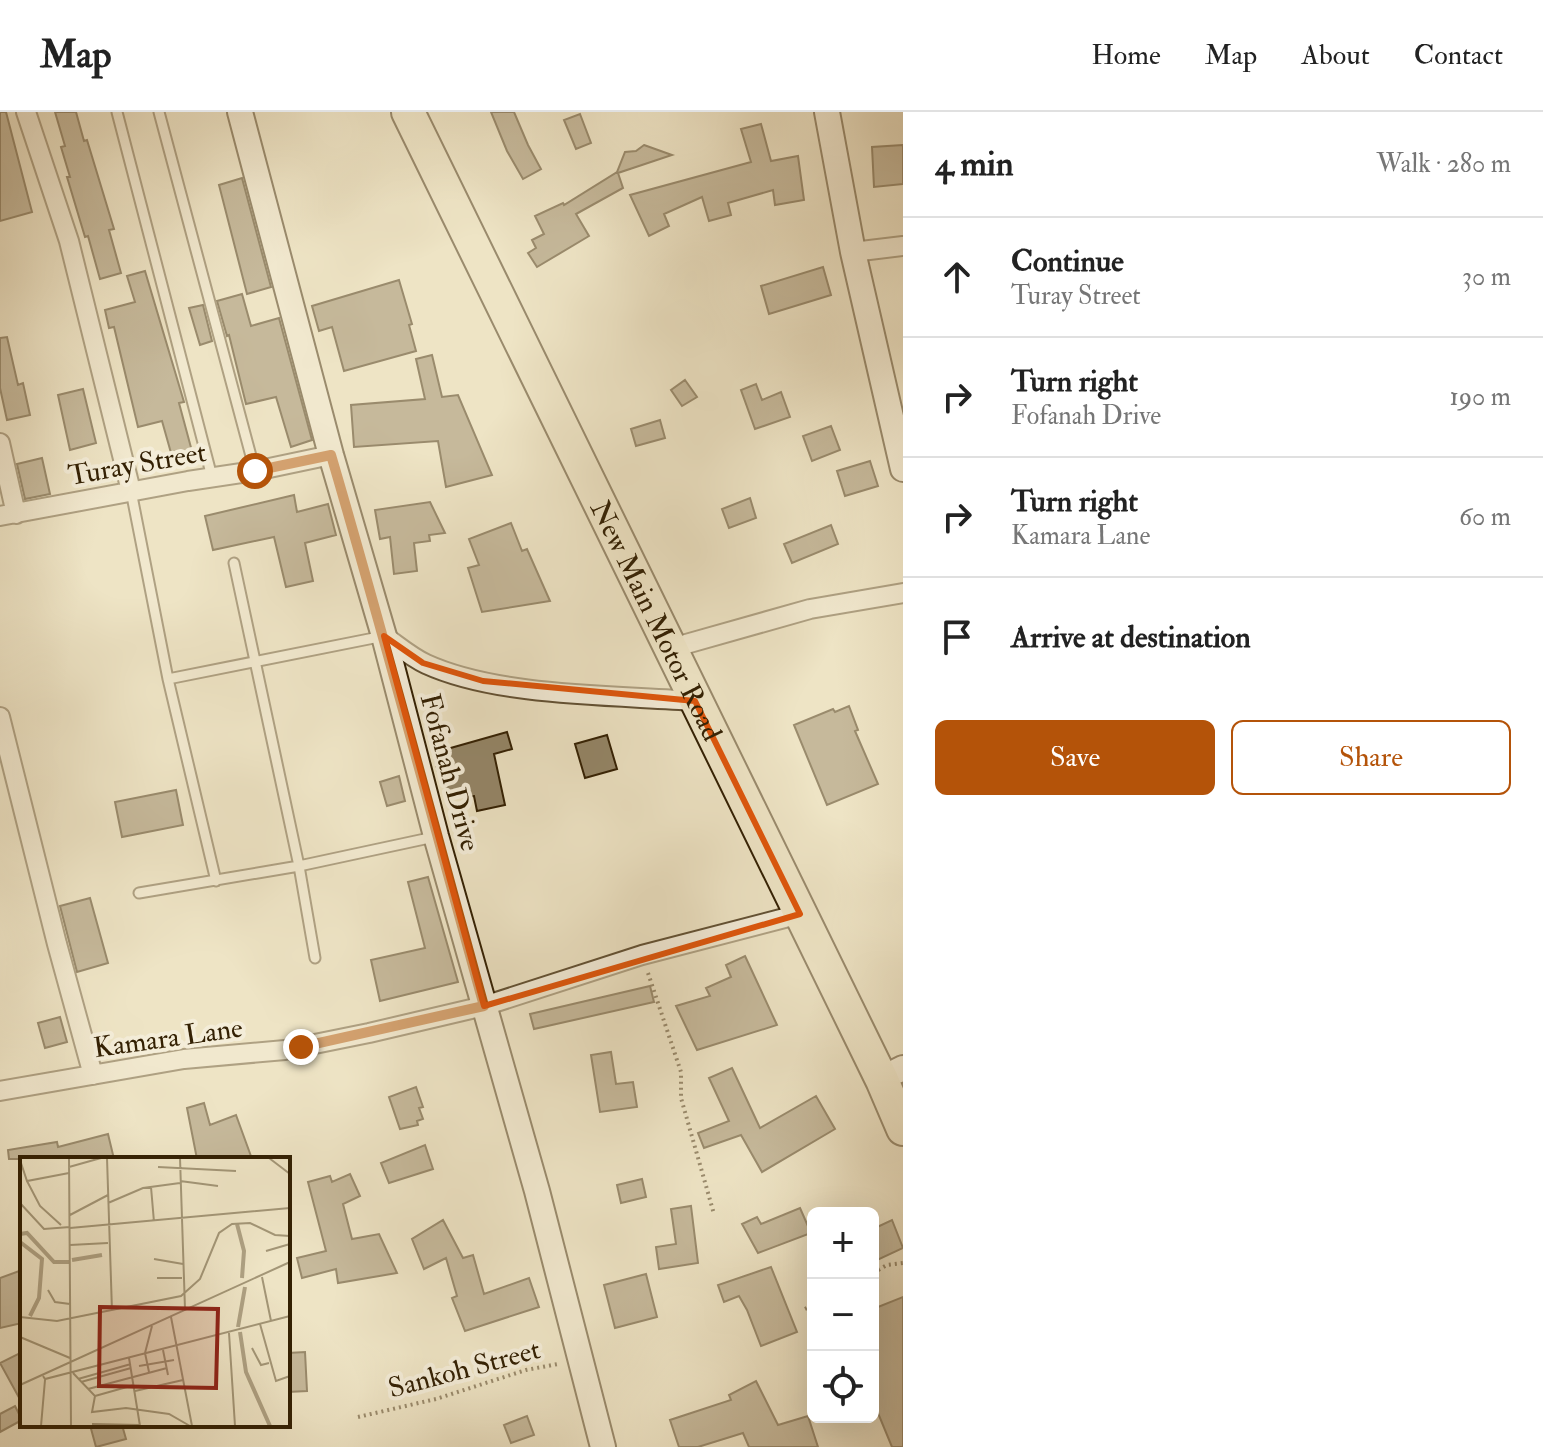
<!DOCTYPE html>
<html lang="en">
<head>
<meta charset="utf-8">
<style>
	:root { --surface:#fff; --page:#f2f2f2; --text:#222; --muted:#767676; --line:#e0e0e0; --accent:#b45309 }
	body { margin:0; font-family:"IM FELL Double Pica",serif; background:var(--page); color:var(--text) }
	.controls { position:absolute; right:24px; bottom:24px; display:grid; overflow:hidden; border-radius:12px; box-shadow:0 8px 32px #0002 }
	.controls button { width:72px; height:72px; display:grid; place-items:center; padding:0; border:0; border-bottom:2px solid var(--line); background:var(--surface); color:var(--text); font:40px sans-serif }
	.stop { position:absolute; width:24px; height:24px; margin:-18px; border:6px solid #b45309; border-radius:50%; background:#fff }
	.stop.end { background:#b45309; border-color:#fff; box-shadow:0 2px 8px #0008 }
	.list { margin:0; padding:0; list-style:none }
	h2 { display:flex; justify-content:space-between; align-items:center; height:104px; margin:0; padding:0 32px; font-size:34px }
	h2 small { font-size:26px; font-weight:400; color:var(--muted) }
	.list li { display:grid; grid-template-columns:52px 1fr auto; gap:24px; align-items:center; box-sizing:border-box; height:120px; padding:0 32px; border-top:2px solid var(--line) }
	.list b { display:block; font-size:30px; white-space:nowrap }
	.list p { margin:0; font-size:26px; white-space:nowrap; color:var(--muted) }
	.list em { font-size:26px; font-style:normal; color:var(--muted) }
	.actions { display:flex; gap:16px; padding:24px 32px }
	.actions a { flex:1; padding:18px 0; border:2px solid var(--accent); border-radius:12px; text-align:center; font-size:28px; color:var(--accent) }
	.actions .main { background:var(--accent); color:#fff }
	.icon { flex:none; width:44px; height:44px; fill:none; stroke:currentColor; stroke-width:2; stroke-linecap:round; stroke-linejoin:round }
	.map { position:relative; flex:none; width:903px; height:1335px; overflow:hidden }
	header { display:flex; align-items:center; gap:48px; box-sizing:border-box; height:112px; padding:0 40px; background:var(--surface); border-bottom:2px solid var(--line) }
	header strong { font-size:38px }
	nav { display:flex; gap:44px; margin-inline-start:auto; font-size:28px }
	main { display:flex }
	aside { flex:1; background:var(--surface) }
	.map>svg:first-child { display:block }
</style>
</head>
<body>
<header>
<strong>Map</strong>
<nav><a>Home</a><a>Map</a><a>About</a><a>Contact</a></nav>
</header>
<main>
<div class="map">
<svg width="903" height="1335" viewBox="0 0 903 1335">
	<rect width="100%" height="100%" fill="#eee4c5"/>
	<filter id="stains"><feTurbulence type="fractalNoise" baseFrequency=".0025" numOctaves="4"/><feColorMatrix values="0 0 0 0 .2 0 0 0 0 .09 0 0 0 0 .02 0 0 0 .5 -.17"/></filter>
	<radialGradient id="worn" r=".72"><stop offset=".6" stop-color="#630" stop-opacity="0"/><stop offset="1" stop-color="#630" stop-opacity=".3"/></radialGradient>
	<path fill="#948668" stroke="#332003" stroke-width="2" d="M0,0H6L32,100L0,109Z
		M55,0H76L84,29L87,28L114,117L109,118L121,161L100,167L88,124L85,125L67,65H70L61,35L65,34Z
		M491,0H514L528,33L541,57L523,67L507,39Z
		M580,2L591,31L576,37L564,8Z
		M761,12L771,49L798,44L804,88L775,93L773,78L728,91L731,103L709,109L702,85L664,102L669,114L649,124L630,83L751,50L741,17Z
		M644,33L672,43L618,61L623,76L576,102L589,124L537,155L528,141L536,136L532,128L544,122L535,104L563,91L564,93L617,60L625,40L636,39Z
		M903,33V72L874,75L872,35Z
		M242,66L271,175L247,182L219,73Z
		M823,155L831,183L769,202L761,174Z
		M145,159L184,290L179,291L193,343L173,348L162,309L138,315L114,215L109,216L105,198L135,190L127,164Z
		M399,168L412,212L409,213L416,239L344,259L332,215L319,219L312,194Z
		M242,182L251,214L279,206L312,328L291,335L276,285L246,292L229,223L227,224L217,189Z
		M203,193L212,229L200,233L189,196Z
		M7,225L18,273L23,271L30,303L7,308L0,276V226Z
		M432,243L442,285L458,283L492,363L446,375L438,329L354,335L351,293L425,287L416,247Z
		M685,268L697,285L682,294L671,278Z
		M756,272L762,288L781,280L790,305L755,317L741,278Z
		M83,277L96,331L70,338L58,283Z
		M660,308L665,326L636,334L631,317Z
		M831,314L840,338L812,349L803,324Z
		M42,346L50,382L25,387L17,352Z
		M870,349L878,374L845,384L837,359Z
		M294,383L297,400L328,392L336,423L305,431L313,469L286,475L274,425L213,438L205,404Z
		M750,386L756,406L729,416L722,397Z
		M430,390L445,421L429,423L430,429L414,431L417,459L394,462L390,425L380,427L375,398Z
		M511,411L522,439L527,437L550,489L482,500L468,456L479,453L469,427Z
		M831,413L838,432L792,451L784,432Z
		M849,594L858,618L855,619L878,672L827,693L794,613L833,597L835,600Z
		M507,620L512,637L494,642L505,693L477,699L474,684L447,686L445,658L438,660L433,641Z
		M607,623L617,657L585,666L575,632Z
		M399,664L405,689L387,694L380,670Z
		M176,678L183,713L122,725L115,690Z
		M428,765L458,870L380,889L371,848L425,836L408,770Z
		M90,786L108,851L77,860L60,794Z
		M745,844L777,913L697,938L676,894L710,884L706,876L731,865L726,853Z
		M650,874L654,890L534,917L530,902Z
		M60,905L67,930L45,936L38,911Z
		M611,940L616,972L633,970L637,995L600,1000L591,943Z
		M732,956L760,1016L816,984L835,1017L762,1060L741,1023L704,1036L698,1021L729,1009L709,966Z
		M416,975L423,995L419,996L423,1007L417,1009L418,1013L400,1017L389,985Z
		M204,991L210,1013L236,1003L252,1047H197L187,996Z
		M108,1022L114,1047H9L8,1038L57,1030L58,1035Z
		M425,1033L433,1057L389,1071L381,1051Z
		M350,1062L360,1084L343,1092L352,1127L379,1122L397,1161L338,1171L336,1157L302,1166L297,1146L326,1139L308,1070L330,1064L332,1070Z
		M642,1067L646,1085L621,1091L617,1073Z
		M691,1094L698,1151L659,1157L656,1135L676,1132L671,1097Z
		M800,1096L811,1121L758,1141L742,1112L757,1105L761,1112Z
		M443,1108L463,1146L473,1143L484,1182L529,1166L539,1195L465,1219L452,1186L457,1184L446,1146L424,1157L412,1127Z
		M892,1108L903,1136L873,1150V1117Z
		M771,1155L797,1220L761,1234L747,1198L739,1184L724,1190L718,1173Z
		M22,1158V1211L0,1216V1166Z
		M646,1162L657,1205L615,1216L604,1173Z
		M903,1185V1335H892L873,1289V1197Z
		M22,1240V1291L0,1251Z
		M305,1240L307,1279L288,1280V1241Z
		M756,1269L778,1313L808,1304L818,1335H749L743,1321L698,1335H679L670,1308L731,1288L729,1283Z
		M15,1294L22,1308L0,1320V1302Z
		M527,1304L534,1323L511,1331L504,1313Z
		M90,1313H122L126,1327L96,1335Z"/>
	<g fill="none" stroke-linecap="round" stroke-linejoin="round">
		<defs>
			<path id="lane" d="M117,0L212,365
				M159,0L255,359
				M131,379L168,567L216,769
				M234,451L299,754L315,846
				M168,567L384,524
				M139,781L299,754L434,725"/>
			<path id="street" d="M26,0L69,129L131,379
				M853,140L903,134
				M0,331L16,402
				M0,404L188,369L255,359L331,343
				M384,524C397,533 411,545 426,552C498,585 614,583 695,589
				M686,532L810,497L903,481
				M0,605L57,832L93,963
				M0,979L184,947L285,938L369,921L484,894L642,843L800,802"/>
			<path id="secondary" d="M240,0L331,343L384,524L436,724L537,1079L603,1335
				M827,0L853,140L903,357
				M897,959L903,956"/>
			<g id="highway">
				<path id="s1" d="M408,0L882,968L903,1017"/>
			</g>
		</defs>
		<use href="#lane" stroke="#625134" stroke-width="13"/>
		<use href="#street" stroke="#625134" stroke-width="22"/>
		<use href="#secondary" stroke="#332003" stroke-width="28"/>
		<use href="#highway" stroke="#332003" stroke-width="36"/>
		<path stroke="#332003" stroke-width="4" stroke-dasharray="2 4" stroke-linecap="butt" d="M648,861L681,960V986L714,1102
			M873,1161L887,1153L903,1151
			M805,1197L813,1193
			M358,1305L436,1287L526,1258L558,1252"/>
		<use href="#lane" stroke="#f4edd9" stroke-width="9"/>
		<use href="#street" stroke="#f4edd9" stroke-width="18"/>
		<use href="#secondary" stroke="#f4edd9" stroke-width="24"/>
		<use href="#highway" stroke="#eee4c5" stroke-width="32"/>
	</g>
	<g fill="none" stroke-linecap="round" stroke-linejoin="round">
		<path stroke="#b45309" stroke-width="10" d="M255,359L331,343C385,526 433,710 484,894L301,935"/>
	</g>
	<path d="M0 0H903V1335H0ZM384,524L423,551L483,569L695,589L800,802L484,894Z" fill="#eee4c5" fill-opacity=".55" fill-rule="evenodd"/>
	<path fill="none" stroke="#df560c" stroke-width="6" stroke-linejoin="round" d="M384,524L423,551L483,569L695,589L800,802L484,894Z"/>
	<g text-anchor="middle" stroke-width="8" stroke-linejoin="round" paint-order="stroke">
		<g font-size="28" fill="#332003" stroke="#f4edd9">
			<text transform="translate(137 351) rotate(-10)" y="10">Turay Street</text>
			<text dy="10" stroke="none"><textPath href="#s1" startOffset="566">New Main Motor Road</textPath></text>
			<text transform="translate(451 660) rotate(75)" y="10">Fofanah Drive</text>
			<text transform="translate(168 925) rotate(-8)" y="10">Kamara Lane</text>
			<text transform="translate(464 1256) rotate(-15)" y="10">Sankoh Street</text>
		</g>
	</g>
	<g transform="translate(20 1045)">
		<rect width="270" height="270" fill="#eee4c5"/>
		<path fill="none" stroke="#aea183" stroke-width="4" d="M217,67L224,94L222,121M0,77L7,76L34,105H49M0,85L22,102L19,141L10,159M52,103L82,98M218,170L225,130M220,175L226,215L250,269"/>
		<path fill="none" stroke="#a39677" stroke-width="2" d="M49,1L51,269M87,1L92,154M160,1L165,152M249,1L270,17M0,3L7,24L49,16M49,10L81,1M138,10L216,14M7,24L20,49L41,68M160,24L198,29M131,30L134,65M0,46L24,72L50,70M88,46L123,31L160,26M50,58L88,38M50,71L270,51M50,88L88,86M246,94L270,87M134,102L163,107M242,120L251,164M137,121H162M28,133L35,145L50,147M0,160L37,164L161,139L180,122L199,76L212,67L230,66L255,78L270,79M151,160L172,269M240,167L256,224L270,219M209,176L215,269M0,180L50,201M232,191L241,208L249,206M143,193L148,218M109,201L120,269M119,209L154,203M129,215L125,196L132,169M53,216L75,239L72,255L106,251L149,257L170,269M23,219L25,222L270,159M58,222L111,207M61,225L111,211M0,228L270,105M68,232L147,211M115,234L163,223M75,239L114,228M72,267L119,268M21,269L25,223"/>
		<path fill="#8f2418" fill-opacity="0.15" stroke="#8f2418" stroke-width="4" d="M80,150L198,152L196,231L79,229Z"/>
		<rect width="270" height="270" fill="none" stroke="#332003" stroke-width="4"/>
	</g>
	<rect width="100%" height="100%" filter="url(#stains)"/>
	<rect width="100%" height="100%" fill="url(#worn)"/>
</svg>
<div class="controls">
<button>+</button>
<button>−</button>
<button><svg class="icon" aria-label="locate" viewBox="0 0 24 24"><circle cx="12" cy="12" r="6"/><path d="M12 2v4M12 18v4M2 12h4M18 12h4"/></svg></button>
</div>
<div class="stop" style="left:255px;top:359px"></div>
<div class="stop end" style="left:301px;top:935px"></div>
</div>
<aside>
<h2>4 min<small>Walk · 280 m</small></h2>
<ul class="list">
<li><svg class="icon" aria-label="ahead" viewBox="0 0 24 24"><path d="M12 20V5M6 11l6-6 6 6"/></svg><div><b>Continue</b><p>Turay Street</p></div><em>30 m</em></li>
<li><svg class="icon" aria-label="right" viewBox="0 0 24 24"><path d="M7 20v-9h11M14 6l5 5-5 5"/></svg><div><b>Turn right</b><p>Fofanah Drive</p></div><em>190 m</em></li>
<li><svg class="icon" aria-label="right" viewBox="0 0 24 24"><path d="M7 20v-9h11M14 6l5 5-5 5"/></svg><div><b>Turn right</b><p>Kamara Lane</p></div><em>60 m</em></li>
<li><svg class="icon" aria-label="arrive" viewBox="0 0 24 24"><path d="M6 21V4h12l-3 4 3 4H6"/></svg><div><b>Arrive at destination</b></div></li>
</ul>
<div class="actions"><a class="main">Save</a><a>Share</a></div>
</aside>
</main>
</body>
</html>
